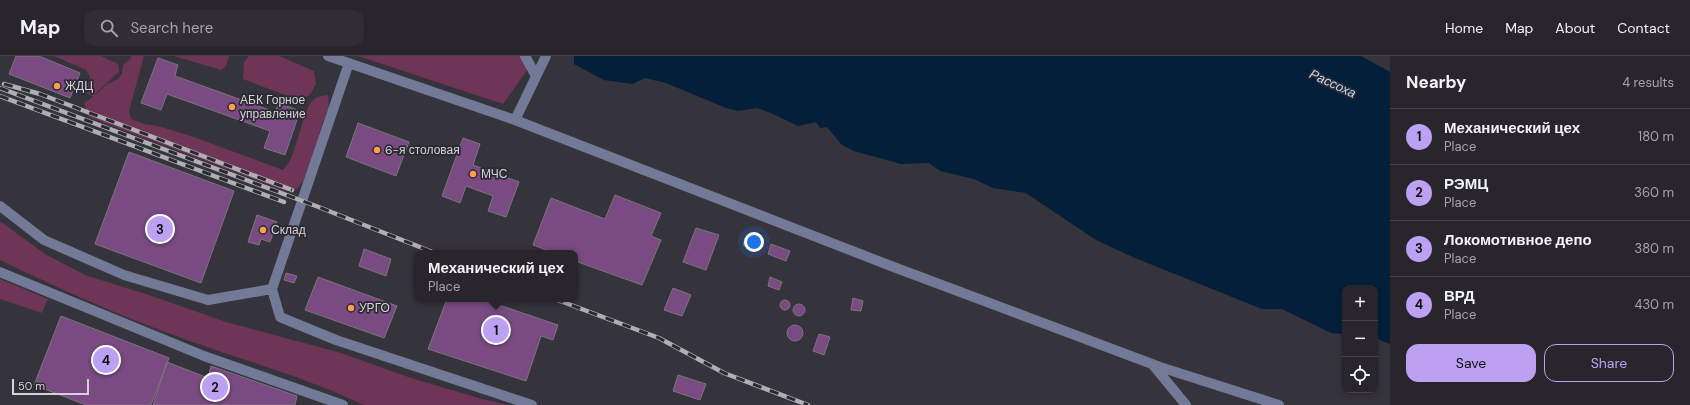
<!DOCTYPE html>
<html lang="en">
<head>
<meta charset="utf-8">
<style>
	:root { --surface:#28262c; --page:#302e34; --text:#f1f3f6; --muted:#a5a5a9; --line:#444348; --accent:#bca0f2 }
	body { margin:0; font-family:"DM Sans",sans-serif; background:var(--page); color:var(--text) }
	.controls { position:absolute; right:12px; bottom:12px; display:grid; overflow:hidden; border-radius:8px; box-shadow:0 2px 6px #0003 }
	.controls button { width:36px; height:36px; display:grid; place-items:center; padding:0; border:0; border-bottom:1px solid var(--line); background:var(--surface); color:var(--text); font:20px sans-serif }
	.scale { position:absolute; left:12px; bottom:10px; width:77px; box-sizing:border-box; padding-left:4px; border:2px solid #d4d2d8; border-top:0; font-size:11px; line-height:14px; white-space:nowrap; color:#d4d2d8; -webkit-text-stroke:3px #2b2931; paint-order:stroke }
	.you { position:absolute; left:754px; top:186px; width:14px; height:14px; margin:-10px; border:3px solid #fff; border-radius:50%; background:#1a73e8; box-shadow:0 0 0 6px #1a73e833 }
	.badge { display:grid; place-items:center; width:26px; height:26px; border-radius:50%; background:var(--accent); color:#111; font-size:13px; font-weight:700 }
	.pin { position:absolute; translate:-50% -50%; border:2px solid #fff; box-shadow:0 1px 4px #0006 }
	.popup { position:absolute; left:414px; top:194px; width:164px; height:52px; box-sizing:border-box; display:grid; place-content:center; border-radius:8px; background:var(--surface); filter:drop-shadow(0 1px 3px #0005); font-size:13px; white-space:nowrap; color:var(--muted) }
	.popup b { font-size:15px; color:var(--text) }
	.popup::after { content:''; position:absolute; left:50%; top:100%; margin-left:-8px; border:8px solid transparent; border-top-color:var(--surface) }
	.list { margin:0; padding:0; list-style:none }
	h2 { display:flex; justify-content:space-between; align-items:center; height:52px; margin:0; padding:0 16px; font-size:17px }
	h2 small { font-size:13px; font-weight:400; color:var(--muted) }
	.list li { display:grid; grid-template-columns:26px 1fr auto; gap:12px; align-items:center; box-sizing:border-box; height:56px; padding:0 16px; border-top:1px solid var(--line) }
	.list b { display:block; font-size:15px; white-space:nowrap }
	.list p { margin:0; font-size:13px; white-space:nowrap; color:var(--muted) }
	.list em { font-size:13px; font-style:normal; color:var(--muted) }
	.actions { display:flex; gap:8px; padding:12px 16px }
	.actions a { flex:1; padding:9px 0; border:1px solid var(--accent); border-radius:12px; text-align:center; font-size:14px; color:var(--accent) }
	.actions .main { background:var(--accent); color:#111 }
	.icon { flex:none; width:22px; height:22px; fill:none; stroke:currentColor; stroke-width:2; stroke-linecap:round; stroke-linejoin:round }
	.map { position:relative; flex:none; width:1390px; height:349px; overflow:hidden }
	header { display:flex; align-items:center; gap:24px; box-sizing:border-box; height:56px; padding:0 20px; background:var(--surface); border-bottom:1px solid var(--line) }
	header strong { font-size:19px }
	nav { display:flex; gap:22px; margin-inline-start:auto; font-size:14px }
	.search { width:280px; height:36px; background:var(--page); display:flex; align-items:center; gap:10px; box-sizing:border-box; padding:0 14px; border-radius:12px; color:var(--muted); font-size:15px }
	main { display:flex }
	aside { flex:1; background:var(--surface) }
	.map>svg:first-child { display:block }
</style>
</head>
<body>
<header>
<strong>Map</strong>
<div class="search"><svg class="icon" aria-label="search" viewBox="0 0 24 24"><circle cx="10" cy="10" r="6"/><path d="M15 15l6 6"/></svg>Search here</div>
<nav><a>Home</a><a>Map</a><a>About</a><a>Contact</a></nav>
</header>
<main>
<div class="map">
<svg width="1390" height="349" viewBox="0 0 1390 349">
	<rect width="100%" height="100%" fill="#35333b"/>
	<path fill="#6f3557" d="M54,0H101L118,8L119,16L99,34L94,40L107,28L116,24L122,18L123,9L130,3L131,0H144L129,55L131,63L144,68L158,70L194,81L283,114C299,100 301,49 316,42C319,40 324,40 328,39L329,51L320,75L313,103L304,124L297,133L286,135L89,61L84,47L93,41L86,36L90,21L86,14Z
		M174,0H229L226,10L221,14Z
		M249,0H279L314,15L316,28L310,39L298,44L243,23L244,6Z
		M358,0H526V16L503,48Z
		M0,165L45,198L85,219L152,240L226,266L341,297L411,322L482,343L508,349H364C304,320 238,303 176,280C115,258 58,232 0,204Z
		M0,223L48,243L42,257L0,243Z"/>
	<path fill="#031f39" d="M574,0H1361L1390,16V288L1375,282V232H1345V278L1331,277L1282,253H1262L1135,202L1096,184L1026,137L993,132L974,123L940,115L929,107L901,108L854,95L842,89L827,71L820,72L816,66L798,70L771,57L757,52L738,55L726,52L666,27L645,22L632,28L604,24L574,8Z"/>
	<path fill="#7a4b82" stroke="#7b747c" d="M16,0H39L80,17L70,42L9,18Z
		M158,2L178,9L175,20L275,56L279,47L300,55L285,99L264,92L270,75L167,38L161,54L141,47Z
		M358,67L409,86L396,120L346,101Z
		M463,82L480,88L473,109L519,126L506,161L488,155L493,140L466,130L460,147L442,140Z
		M129,96L234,135L201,227L95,188Z
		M615,139L661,157L651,180L661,184L642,229L575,205V197H554L533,189L551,142L605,163Z
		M257,159L277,166L270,186L261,183L259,189L248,186Z
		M696,172L719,179L706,214L683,206Z
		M745,183L755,186L753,192L743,189Z
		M771,188L790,195L786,205L768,198Z
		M364,193L391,203L386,220L359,210Z
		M286,217L297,220L294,227L284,224Z
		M318,221L397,250L384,282L305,254Z
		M770,221L782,226L779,234L768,230Z
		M673,232L691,239L682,260L664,254Z
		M853,242L863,245L861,255L851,254Z
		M447,243H481L558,269L553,284L541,280L526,325L428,293Z
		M780 249a5 5 0 1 1 10 0a5 5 0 1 1-10 0Z
		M793 254a6 6 0 1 1 12 0a6 6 0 1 1-12 0Z
		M61,260L169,302L151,349H86L34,329Z
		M787 277a8 8 0 1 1 16 0a8 8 0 1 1-16 0Z
		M819,278L830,281L824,299L813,295Z
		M167,306L208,322L211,310L297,340L295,349H153Z
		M678,319L706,328L700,344L673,335Z"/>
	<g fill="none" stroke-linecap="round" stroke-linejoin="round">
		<path stroke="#727a97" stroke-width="10" d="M328,0L515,64L891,210L1160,311L1279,349
			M525,0L536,20
			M349,7L272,233L280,261L336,284L532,349
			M515,64L546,0
			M0,150L44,184L124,219L208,244L272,233
			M0,216L204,300L343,349
			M1153,309L1186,349"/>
		<defs>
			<path id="rail" d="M4,28L40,38L292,134
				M0,32L316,150L435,197
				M0,40L284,146
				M555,243L659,282L724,317L808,349"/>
		</defs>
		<use href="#rail" stroke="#b0aeb4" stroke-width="4.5"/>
		<use href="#rail" stroke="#2b2931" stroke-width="3" stroke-dasharray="9" stroke-linecap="butt"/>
	</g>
	<g fill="#fb9e51" stroke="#2b2931" stroke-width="1.5">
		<circle cx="57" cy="30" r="4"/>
		<circle cx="232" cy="51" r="4"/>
		<circle cx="377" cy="94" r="4"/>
		<circle cx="473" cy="118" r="4"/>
		<circle cx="263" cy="174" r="4"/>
		<circle cx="351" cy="252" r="4"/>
	</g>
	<g text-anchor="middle" stroke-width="3.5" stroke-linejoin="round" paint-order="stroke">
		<g font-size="12" fill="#d4d2d8" stroke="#2b2931" text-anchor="start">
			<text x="65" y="34">ЖДЦ</text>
			<text x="240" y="48">АБК Горное<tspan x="240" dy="14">управление</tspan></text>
			<text x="385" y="98">6-я столовая</text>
			<text x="481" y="122">МЧС</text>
			<text x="271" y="178">Склад</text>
			<text x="359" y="256">УРГО</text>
		</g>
		<g font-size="13" font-style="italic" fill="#bddaf8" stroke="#2b2931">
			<text transform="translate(1333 27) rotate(25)" y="5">Рассоха</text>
		</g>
	</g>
</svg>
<div class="controls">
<button>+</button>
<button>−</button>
<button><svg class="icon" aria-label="locate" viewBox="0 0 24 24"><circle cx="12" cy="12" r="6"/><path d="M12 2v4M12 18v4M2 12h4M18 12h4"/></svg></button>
</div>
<div class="scale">50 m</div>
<div class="you"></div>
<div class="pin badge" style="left:496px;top:274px">1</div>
<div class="popup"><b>Механический цех</b>Place</div>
<div class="pin badge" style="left:215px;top:331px">2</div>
<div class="pin badge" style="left:160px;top:173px">3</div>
<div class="pin badge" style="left:106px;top:304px">4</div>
</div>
<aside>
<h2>Nearby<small>4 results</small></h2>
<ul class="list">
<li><span class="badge">1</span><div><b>Механический цех</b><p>Place</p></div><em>180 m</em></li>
<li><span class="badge">2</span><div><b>РЭМЦ</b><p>Place</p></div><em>360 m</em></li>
<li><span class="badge">3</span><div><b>Локомотивное депо</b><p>Place</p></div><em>380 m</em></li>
<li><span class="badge">4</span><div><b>ВРД</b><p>Place</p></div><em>430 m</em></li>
</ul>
<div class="actions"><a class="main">Save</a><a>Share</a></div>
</aside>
</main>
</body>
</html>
